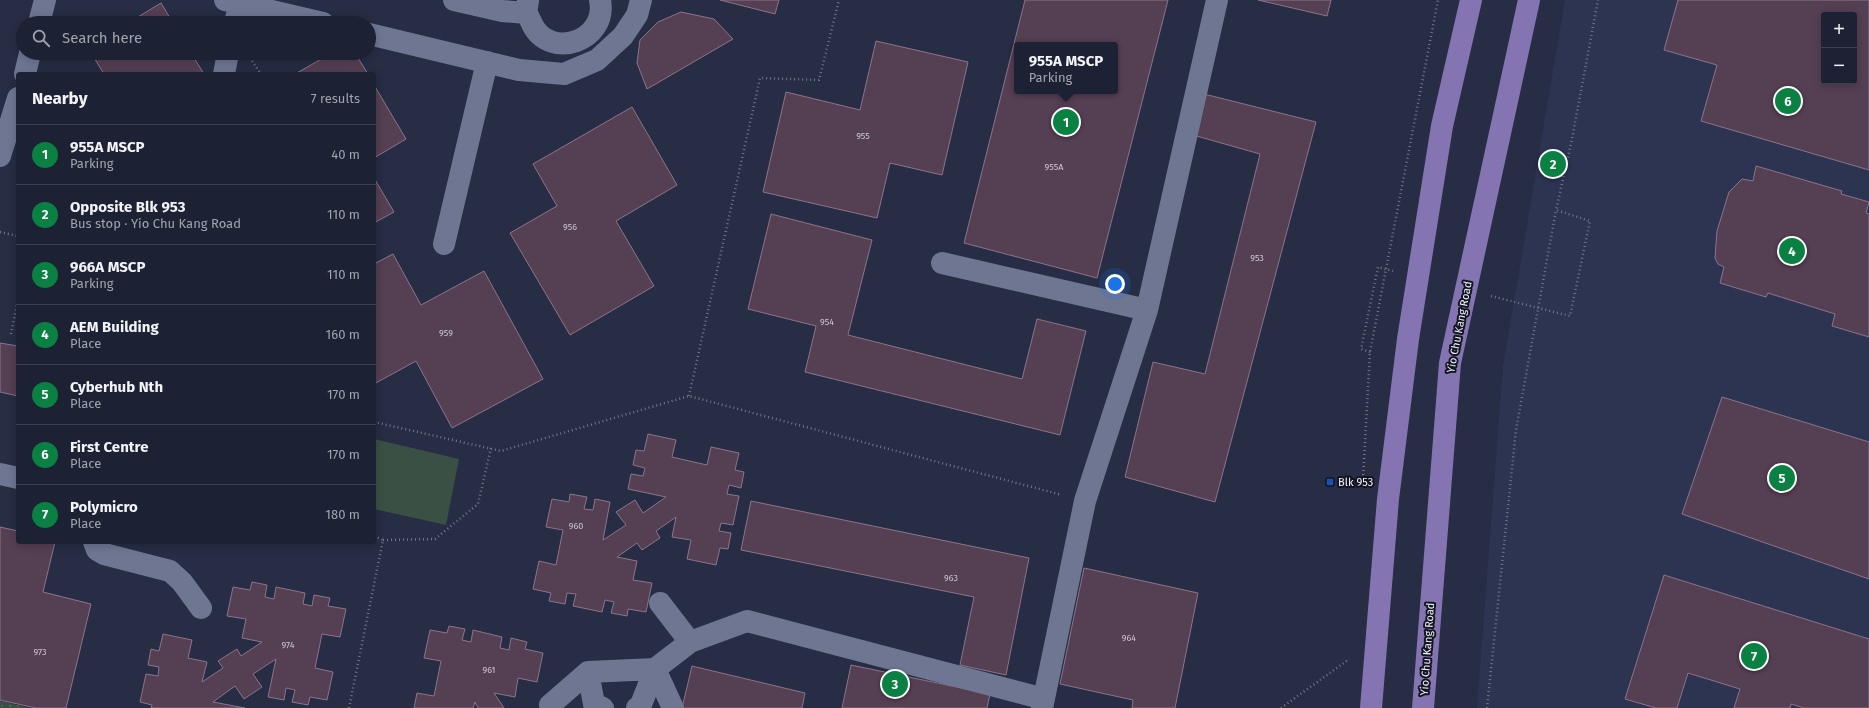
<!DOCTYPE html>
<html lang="en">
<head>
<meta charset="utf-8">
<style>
	:root { --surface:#1c2233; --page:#252a3b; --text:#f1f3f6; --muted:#a0a4ac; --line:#3a3f4e; --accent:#0b8043 }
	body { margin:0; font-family:"Fira Sans",sans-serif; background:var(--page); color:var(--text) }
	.controls { position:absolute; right:12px; top:12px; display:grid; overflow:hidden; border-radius:4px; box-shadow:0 2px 10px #0003 }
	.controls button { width:36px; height:36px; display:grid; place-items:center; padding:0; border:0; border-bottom:1px solid var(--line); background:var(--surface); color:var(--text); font:20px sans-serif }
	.you { position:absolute; left:1115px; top:284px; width:14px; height:14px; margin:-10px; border:3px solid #fff; border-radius:50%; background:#1a73e8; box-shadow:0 0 0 6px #1a73e833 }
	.badge { display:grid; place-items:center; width:26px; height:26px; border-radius:50%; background:var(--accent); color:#fff; font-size:13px; font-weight:700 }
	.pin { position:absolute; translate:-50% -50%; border:2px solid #fff; box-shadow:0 1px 4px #0006 }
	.popup { position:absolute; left:1014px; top:42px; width:104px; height:52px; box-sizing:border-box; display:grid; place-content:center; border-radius:4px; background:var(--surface); filter:drop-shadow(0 1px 3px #0005); font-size:13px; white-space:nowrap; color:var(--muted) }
	.popup b { font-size:15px; color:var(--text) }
	.popup::after { content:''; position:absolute; left:50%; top:100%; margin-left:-8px; border:8px solid transparent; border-top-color:var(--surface) }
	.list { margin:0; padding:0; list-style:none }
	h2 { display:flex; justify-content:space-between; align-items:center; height:52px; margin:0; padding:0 16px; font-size:17px }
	h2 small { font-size:13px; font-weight:400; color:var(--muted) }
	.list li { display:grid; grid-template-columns:26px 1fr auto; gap:12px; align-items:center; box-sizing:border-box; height:60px; padding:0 16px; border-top:1px solid var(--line) }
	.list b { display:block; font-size:15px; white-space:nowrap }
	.list p { margin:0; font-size:13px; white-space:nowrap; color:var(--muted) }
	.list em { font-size:13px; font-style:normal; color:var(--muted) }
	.icon { flex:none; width:22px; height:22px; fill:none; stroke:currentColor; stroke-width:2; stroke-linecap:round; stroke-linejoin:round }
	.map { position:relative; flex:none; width:1869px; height:708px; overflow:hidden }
	.search { position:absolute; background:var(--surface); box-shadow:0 2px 10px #0003; left:16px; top:16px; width:360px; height:44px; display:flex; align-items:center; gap:10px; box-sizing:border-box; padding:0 14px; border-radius:22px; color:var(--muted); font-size:15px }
	.panel { position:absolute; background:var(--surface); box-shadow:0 2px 10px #0003; left:16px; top:72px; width:360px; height:472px; border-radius:4px }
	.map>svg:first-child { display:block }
</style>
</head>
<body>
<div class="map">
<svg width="1869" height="708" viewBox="0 0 1869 708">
	<defs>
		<pattern id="green-dots" width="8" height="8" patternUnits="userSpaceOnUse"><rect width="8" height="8" fill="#3b5045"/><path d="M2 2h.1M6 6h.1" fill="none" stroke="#586a61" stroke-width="1.8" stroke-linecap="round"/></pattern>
	</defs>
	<rect width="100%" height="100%" fill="#262d44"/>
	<path fill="#2c3452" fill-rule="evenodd" d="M1565,0H1869V708H1477L1503,366ZM1824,15H1854V81H1824Z"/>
	<path fill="url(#green-dots)" d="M0,701L30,708H0Z"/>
	<path fill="#3b5045" d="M374,439L459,459L446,525L374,509Z"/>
	<path fill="#553f53" stroke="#8d748a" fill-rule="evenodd" d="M720,0H779L775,14Z
		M1025,0H1168L1097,278L964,243ZM1017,45H1115V91H1017Z
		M1258,0H1331L1327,16Z
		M1678,0H1869V170L1701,121L1717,65L1664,50ZM1824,15H1854V81H1824Z
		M161,3L173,23H128Z
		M681,12L714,19L733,39L647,89L637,63L640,40L658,22Z
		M876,41L968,62L942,175L890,163L877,218L763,192L786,92L860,110Z
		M91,53H191L204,74H104Z
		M332,53H355L368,74H295Z
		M374,85L406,139L374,158Z
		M1204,94L1316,122L1215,502L1125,477L1153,362L1205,374L1260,154L1193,135Z
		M632,107L677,185L616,221L654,286L570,335L510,233L557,206L533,164Z
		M1756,166L1842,191L1841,194L1869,202L1866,213L1869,214V337L1832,326L1835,314L1768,293L1766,297L1720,283L1724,267L1718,264L1715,258L1717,231L1729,192L1742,179L1753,181Z
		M374,178L394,212L374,223Z
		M771,214L872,240L848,335L1022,379L1037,319L1086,331L1060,435L805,372L816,326L748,309Z
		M393,254L421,305L484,271L543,379L452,428L416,361L374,384V264Z
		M0,343L18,346V396L0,392Z
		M1722,397L1869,442V579L1682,514Z
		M648,434L676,440L672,457L707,465L711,447L739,453L735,470L744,472L741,488L729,485L727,494L739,496L733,525L721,523L719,531L731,533L728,549L720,548L716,565L687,559L691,540L672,537L676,517L656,531L660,538L642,550L637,543L617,557L637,561L633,580L652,583L646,612L628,609L627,616L611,613L614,602L605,600L602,612L573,606L576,594L567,593L565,604L549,601L551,593L533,589L539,561L556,565L563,530L546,527L552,499L569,502L570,494L587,497L584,509L593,510L595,499L610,502L603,540L626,525L616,512L635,500L643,513L666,497L628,489L631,474L643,476L645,468L633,465L636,450L644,451Z
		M751,501L1029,558L1006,675L960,665L974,597L741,550Z
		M0,527L18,531V542H55L43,592L91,604L66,708H36L0,700Z
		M1084,568L1198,593L1175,708H1132L1133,700L1060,684Z
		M1664,575L1869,639V708H1804L1791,704L1790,708H1734L1740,689L1688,673L1677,708H1656L1625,699Z
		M252,582L267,585L265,597L274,599L276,587L305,593L303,604L312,606L314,595L330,598L328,606L346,609L340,637L322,634L315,668L333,672L327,700L310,697L308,705L292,702L295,690L286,688L284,700L268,697L276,659L253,674L262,687L244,699L235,686L213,702L245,708H151L152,705L140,702L146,674L158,676L159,667L148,665L151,649L159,651L163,634L192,640L188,658L207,662L202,682L223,668L218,661L237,649L241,656L262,642L242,638L246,619L227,616L233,587L250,590Z
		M449,626L465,629L462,640L471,642L473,630L502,637L500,648L509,650L511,638L527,642L525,649L543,653L537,682L518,678L515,697L494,693L504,708H478L475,702L473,708H414L417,693L434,696L441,661L424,658L430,630L447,633Z
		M851,665L990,694L987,708H842Z
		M692,666L805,693L802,708H682Z"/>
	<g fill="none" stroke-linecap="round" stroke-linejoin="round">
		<path stroke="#717789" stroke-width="2.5" stroke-dasharray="1 3" stroke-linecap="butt" d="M252,61L261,74
			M0,232L18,236
			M1491,296L1570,316L1590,221L1556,210L1572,139L1598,0
			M11,334L18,299
			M1370,352L1361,349L1378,267L1393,271
			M689,396L760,78L819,80L839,0
			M374,422L501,451L689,396L1062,495
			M1363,479L1370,352L1438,0
			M383,540L435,539L478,504L491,448
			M349,708L383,540L374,536
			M1281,708L1348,660
			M1487,708L1516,430L1556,210"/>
		<path stroke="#6e7692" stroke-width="22" d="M225,0L323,23
			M454,0L502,11L527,13
			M528,0C528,4 526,9 527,12C527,16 531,20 532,24C550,61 608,41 600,0
			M39,23L45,0
			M235,23L240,3
			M369,34L519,70L564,74L597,60L623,36L637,15L641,0
			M25,74L30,53
			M224,74L228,53
			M0,156L18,98
			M444,244L487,62
			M942,263L1147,310
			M0,474L18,478
			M94,542L97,550L104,554L170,571L182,582L201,608
			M660,603L690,642
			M655,669L673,708
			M588,672L594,704L603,708
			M550,705L588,672L655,669
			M637,708L640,707L655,669L690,642L747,621L1044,699
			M1042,708L1085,501L1147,310L1217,0"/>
		<path stroke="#8474b2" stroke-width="22" d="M1371,708L1388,499L1408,339L1442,126L1471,0
			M1423,708L1450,363L1529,0"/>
	</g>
	<rect fill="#1a4fb4" stroke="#131620" stroke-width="1.5" x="1326" y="478" width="8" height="8" rx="2"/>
	<g text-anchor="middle" stroke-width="4" stroke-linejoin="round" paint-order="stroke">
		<g font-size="9" fill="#c9c6d2">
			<text x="863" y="139">955</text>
			<text x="1054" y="170">955A</text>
			<text x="570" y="230">956</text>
			<text x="1257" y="261">953</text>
			<text x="827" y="325">954</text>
			<text x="446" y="336">959</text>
			<text x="576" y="529">960</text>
			<text x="951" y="581">963</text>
			<text x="1129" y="641">964</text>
			<text x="288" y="648">974</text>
			<text x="40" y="655">973</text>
			<text x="489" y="673">961</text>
		</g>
		<g font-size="11" fill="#f0f3fd" stroke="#131620">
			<text transform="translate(1459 327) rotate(-79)" y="4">Yio Chu Kang Road</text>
			<text transform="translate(1427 649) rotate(-86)" y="4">Yio Chu Kang Road</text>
		</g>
		<g font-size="11" fill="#f0f3fd" stroke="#131620" text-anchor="start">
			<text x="1338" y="486">Blk 953</text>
		</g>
	</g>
</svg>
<div class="controls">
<button>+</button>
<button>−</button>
</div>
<div class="you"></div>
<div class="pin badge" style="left:1066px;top:122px">1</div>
<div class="popup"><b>955A MSCP</b>Parking</div>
<div class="pin badge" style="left:1553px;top:164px">2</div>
<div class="pin badge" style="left:895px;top:684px">3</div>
<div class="pin badge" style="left:1792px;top:251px">4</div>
<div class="pin badge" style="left:1782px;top:478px">5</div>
<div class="pin badge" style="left:1788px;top:101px">6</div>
<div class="pin badge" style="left:1754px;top:656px">7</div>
<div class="search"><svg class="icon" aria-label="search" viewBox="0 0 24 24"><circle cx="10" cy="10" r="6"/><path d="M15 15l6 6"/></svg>Search here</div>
<section class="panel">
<h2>Nearby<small>7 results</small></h2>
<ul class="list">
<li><span class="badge">1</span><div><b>955A MSCP</b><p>Parking</p></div><em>40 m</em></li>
<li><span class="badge">2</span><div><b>Opposite Blk 953</b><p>Bus stop · Yio Chu Kang Road</p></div><em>110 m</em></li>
<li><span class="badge">3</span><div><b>966A MSCP</b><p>Parking</p></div><em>110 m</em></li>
<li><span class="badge">4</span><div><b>AEM Building</b><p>Place</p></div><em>160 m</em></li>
<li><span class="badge">5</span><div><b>Cyberhub Nth</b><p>Place</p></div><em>170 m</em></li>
<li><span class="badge">6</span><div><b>First Centre</b><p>Place</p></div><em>170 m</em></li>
<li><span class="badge">7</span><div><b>Polymicro</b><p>Place</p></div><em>180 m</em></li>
</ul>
</section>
</div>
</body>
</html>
